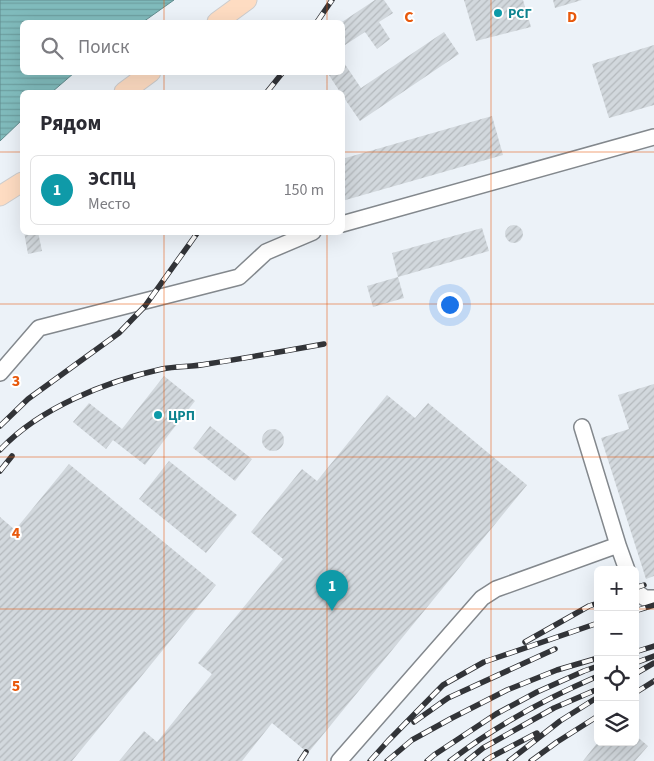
<!DOCTYPE html>
<html lang="ru">
<head>
<meta charset="utf-8">
<style>
	:root { --surface:#fff; --page:#f7f7f7; --text:#2b2b33; --muted:#7c7c81; --line:#e1e1e2; --accent:#695222 }
	body { margin:0; font-family:"Source Sans 3",sans-serif; background:var(--page); color:var(--text) }
	.controls { position:absolute; right:15px; bottom:15px; display:grid; overflow:hidden; border-radius:8px; box-shadow:0 5px 20px #0002 }
	.controls button { width:45px; height:45px; display:grid; place-items:center; padding:0; border:0; border-bottom:1px solid var(--line); background:var(--surface); color:var(--text); font:25px sans-serif }
	.you { position:absolute; left:449px; top:304px; width:18px; height:18px; margin:-12px; border:4px solid #fff; border-radius:50%; background:#1a73e8; box-shadow:0 0 0 8px #1a73e833 }
	.badge { display:grid; place-items:center; width:32px; height:32px; border-radius:50%; background:var(--accent); color:#fff; font-size:16px; font-weight:700 }
	.pin { position:absolute; translate:-50% -41px; filter:drop-shadow(0 1px 2px #0008) }
	.pin::after { content:''; position:absolute; top:26px; width:18px; height:15px; background:inherit; clip-path:polygon(0 0,100% 0,50% 100%) }
	.list { margin:0; padding:0; list-style:none }
	h2 { display:flex; justify-content:space-between; align-items:center; height:65px; margin:0; padding:0 20px; font-size:21px }
	h2 small { font-size:16px; font-weight:400; color:var(--muted) }
	.list li { display:grid; grid-template-columns:32px 1fr auto; gap:15px; align-items:center; box-sizing:border-box; height:70px; margin:0 10px 10px; padding:0 10px; border:1px solid var(--line); border-radius:8px }
	.list b { display:block; font-size:19px; white-space:nowrap }
	.list p { margin:0; font-size:16px; white-space:nowrap; color:var(--muted) }
	.list em { font-size:16px; font-style:normal; color:var(--muted) }
	.icon { flex:none; width:28px; height:28px; fill:none; stroke:currentColor; stroke-width:2; stroke-linecap:round; stroke-linejoin:round }
	.map { position:relative; flex:none; width:654px; height:761px; overflow:hidden }
	.search { position:absolute; background:var(--surface); box-shadow:0 5px 20px #0002; left:20px; top:20px; width:325px; height:55px; display:flex; align-items:center; gap:12px; box-sizing:border-box; padding:0 18px; border-radius:8px; color:var(--muted); font-size:19px }
	.panel { position:absolute; background:var(--surface); box-shadow:0 5px 20px #0002; left:20px; top:90px; width:325px; height:145px; border-radius:8px }
	.map>svg:first-child { display:block }
</style>
</head>
<body>
<div class="map">
<svg width="654" height="761" viewBox="0 0 654 761">
	<defs>
		<pattern id="water-rules" width="6" height="5" patternUnits="userSpaceOnUse" patternTransform="scale(1.25)"><rect width="6" height="5" fill="#80bbbc"/><path d="M0 2.5h6" fill="none" stroke="#6ea0a1"/></pattern>
		<pattern id="building-hatch" width="6" height="6" patternUnits="userSpaceOnUse" patternTransform="scale(1.25)"><rect width="6" height="6" fill="#d2d8dd"/><path d="M-1 1l2-2M0 6l6-6M5 7l2-2" fill="none" stroke="#b4b9bd"/></pattern>
	</defs>
	<rect width="100%" height="100%" fill="#ecf2f8"/>
	<path fill="url(#water-rules)" stroke="#618b8d" d="M0,0H174L143,22H22V72L74,73L52,92H22V120L0,141Z"/>
	<path fill="url(#building-hatch)" d="M375,0H384L393,13L379,22L390,39L377,49L365,32L342,47V22Z
		M464,0H523L531,27L476,41Z
		M553,0H582L555,8Z
		M444,32L459,54L360,121L342,95V92H340L327,72H342V60L361,88Z
		M654,45V105L609,118L592,64Z
		M492,116L503,155L342,201V159Z
		M505 234a9 9 0 1 1 18 0a9 9 0 1 1-18 0Z
		M482,228L489,251L398,277L392,253Z
		M24,232H38L42,251L28,254Z
		M398,277L404,298L373,307L367,286Z
		M164,376L195,401L145,465L113,440L106,449L73,422L89,403L122,429Z
		M654,384V576L646,579L601,438L629,429L618,395Z
		M387,395L415,418L428,403L527,485L308,753L272,723L242,761H119L144,731L157,742L212,674L198,663L283,559L251,532L302,469L317,481Z
		M210,426L252,459L235,481L193,448Z
		M262 440a11 11 0 1 1 22 0a11 11 0 1 1-22 0Z
		M169,461L237,515L206,553L139,499Z
		M69,464L216,585L72,761H0V517L15,530Z
		M635,735L648,746L635,761H583L598,742H635Z"/>
	<g fill="none" stroke-linecap="round" stroke-linejoin="round">
		<defs>
			<path id="minor" d="M342,224L654,137
				M0,373L39,328L239,277L266,252L313,232
				M582,427L618,545
				M635,591L645,598H654
				M339,761L482,598L496,589L618,545L627,570"/>
			<path id="major" d="M217,22L247,0
				M124,92L151,72
				M0,196L22,182"/>
		</defs>
		<use href="#minor" stroke="#83888d" stroke-width="18"/>
		<use href="#major" stroke="#cdcdce" stroke-width="21"/>
		<use href="#minor" stroke="#fff" stroke-width="15"/>
		<use href="#major" stroke="#fedcc2" stroke-width="19"/>
		<defs>
			<path id="rail" d="M317,22L332,0
				M267,92L283,72
				M0,426L28,399L119,333L145,306L198,232
				M0,450C39,408 107,381 162,369C177,366 192,367 207,364C246,358 285,351 324,344
				M0,471L12,456
				M635,588L644,585
				M635,611L654,605
				M525,642L589,606L598,603
				M635,652L654,646
				M635,663L654,656
				M635,674L654,663
				M635,693L654,681
				M414,722L448,698L555,649
				M300,761L306,752
				M370,761L388,741L443,685L484,662L598,623
				M387,761L412,740L452,718L507,690L557,670L598,658
				M427,761L434,755L496,714L537,692L584,671L598,666
				M450,761C495,726 545,699 598,676
				M467,761L483,748L554,708L598,689
				M485,761L491,757L537,733
				M509,761L560,721L598,697
				M531,761L557,742L598,716"/>
		</defs>
		<use href="#rail" stroke="#323438" stroke-width="5.5"/>
		<use href="#rail" stroke="#fff" stroke-width="4" stroke-dasharray="11" stroke-linecap="butt"/>
	</g>
	<path fill="none" stroke="#e8590c" stroke-width="1" stroke-opacity="0.55" d="M164,0V22M327,0V22M491,0V761M164,72V92M327,72V92M0,152H22M342,152H654M164,232V761M327,232V761M0,304H654M0,457H654M0,609H598M635,609H654"/>
	<g fill="#0f9aa8" stroke="#fff" stroke-width="2">
		<circle cx="498" cy="13" r="5"/>
		<circle cx="158" cy="415" r="5"/>
	</g>
	<g text-anchor="middle" stroke-width="4" stroke-linejoin="round" paint-order="stroke">
		<g font-size="14" font-weight="bold" fill="#0d838f" stroke="#fff" text-anchor="start">
			<text x="508" y="18">РСГ</text>
			<text x="168" y="420">ЦРП</text>
		</g>
	</g>
	<g font-size="16" text-anchor="middle" font-weight="bold" fill="#e8590c" stroke="#fff" stroke-width="4" stroke-linejoin="round" paint-order="stroke">
		<text x="409" y="22">C</text>
		<text x="572" y="22">D</text>
		<text x="16" y="386">3</text>
		<text x="16" y="538">4</text>
		<text x="16" y="691">5</text>
	</g>
</svg>
<div class="controls">
<button>+</button>
<button>−</button>
<button><svg class="icon" aria-label="locate" viewBox="0 0 24 24"><circle cx="12" cy="12" r="6"/><path d="M12 2v4M12 18v4M2 12h4M18 12h4"/></svg></button>
<button><svg class="icon" aria-label="layers" viewBox="0 0 24 24"><path d="M12 4l9 5-9 5-9-5zM3 14l9 5 9-5"/></svg></button>
</div>
<div class="you"></div>
<div class="pin badge" style="left:332px;top:611px;background:#0f9aa8">1</div>
<div class="search"><svg class="icon" aria-label="search" viewBox="0 0 24 24"><circle cx="10" cy="10" r="6"/><path d="M15 15l6 6"/></svg>Поиск</div>
<section class="panel">
<h2>Рядом<small></small></h2>
<ul class="list">
<li><span class="badge" style="background:#0f9aa8">1</span><div><b>ЭСПЦ</b><p>Место</p></div><em>150 m</em></li>
</ul>
</section>
</div>
</body>
</html>
